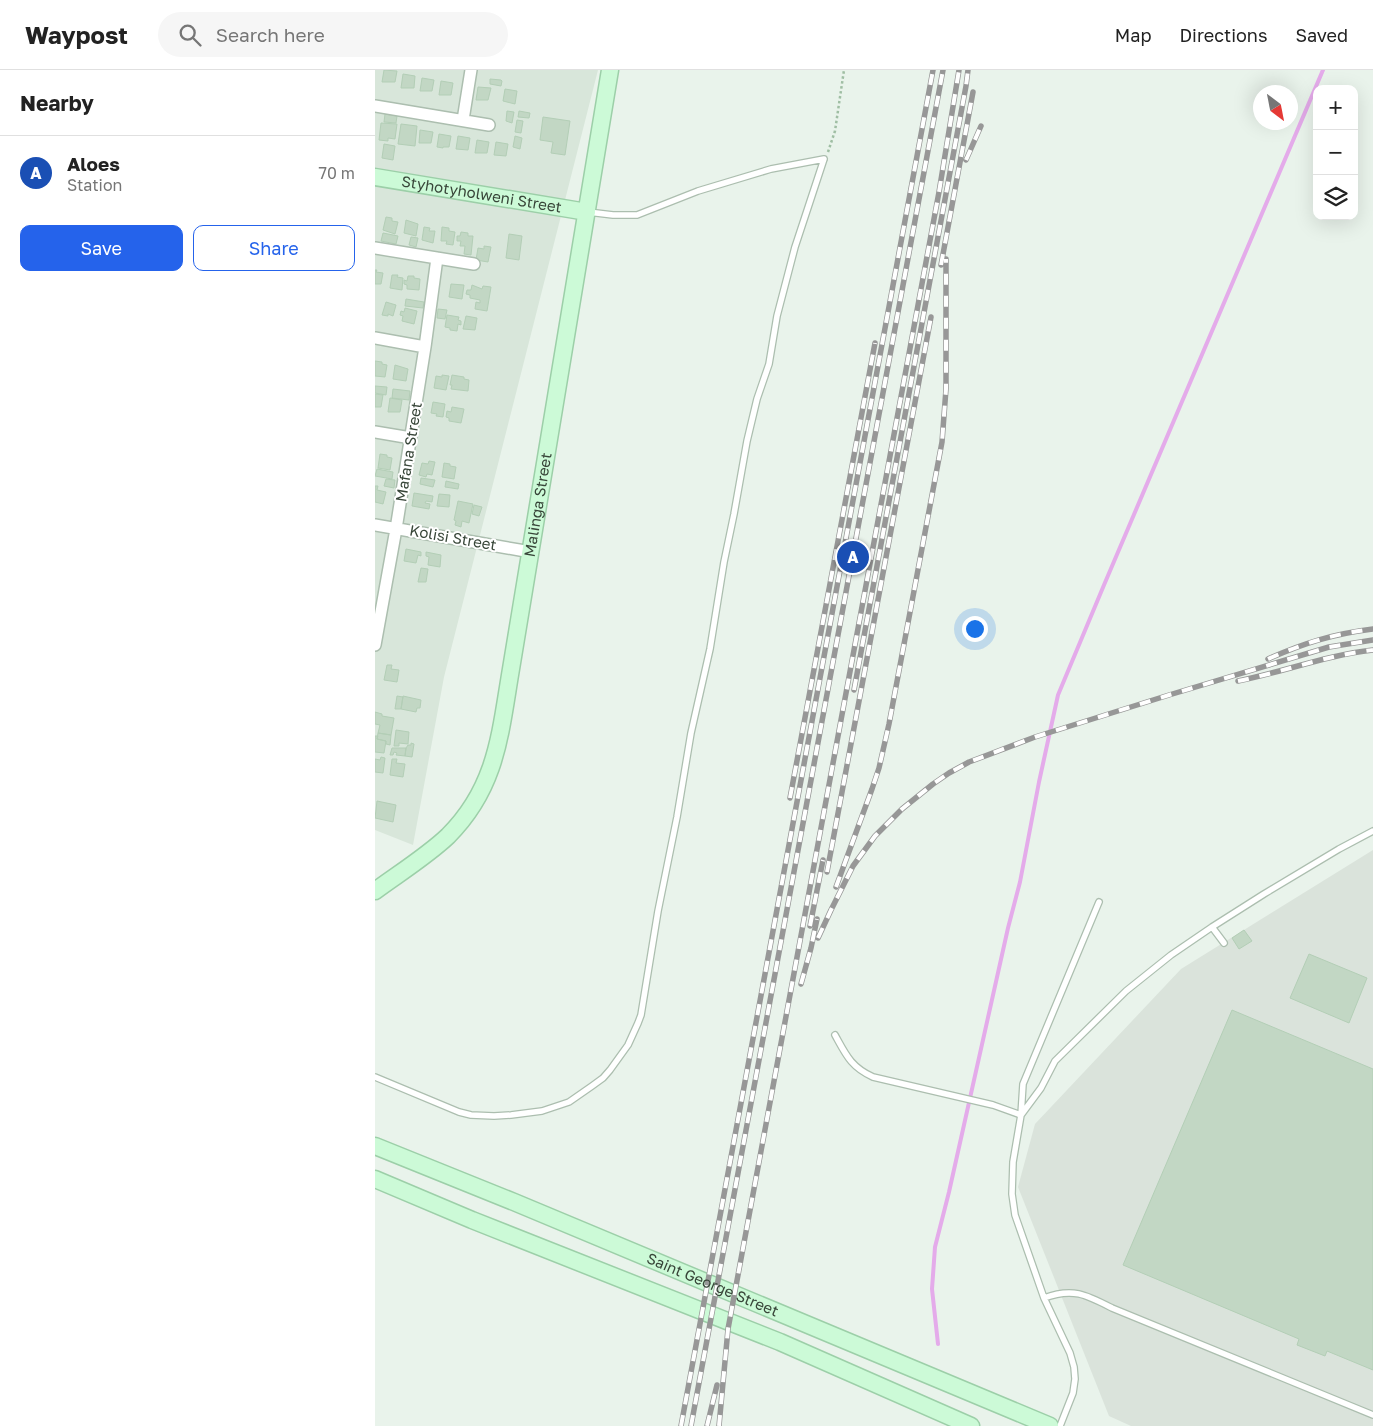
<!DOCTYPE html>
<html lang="en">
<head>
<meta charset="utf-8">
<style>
	:root { --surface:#fff; --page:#f6f6f6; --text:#222; --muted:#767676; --line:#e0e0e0; --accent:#2563eb }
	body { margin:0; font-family:"Golos Text",sans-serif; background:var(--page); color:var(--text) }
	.controls { position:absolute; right:15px; top:15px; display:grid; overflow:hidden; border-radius:10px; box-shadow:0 5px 20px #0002 }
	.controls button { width:45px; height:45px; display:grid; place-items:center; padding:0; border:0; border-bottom:1px solid var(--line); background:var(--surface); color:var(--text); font:25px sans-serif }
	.compass { position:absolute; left:878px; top:15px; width:45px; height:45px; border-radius:50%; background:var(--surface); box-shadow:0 5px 20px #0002; rotate:148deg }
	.you { position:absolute; left:599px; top:558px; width:18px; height:18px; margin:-12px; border:4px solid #fff; border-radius:50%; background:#1a73e8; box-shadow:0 0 0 8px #1a73e833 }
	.badge { display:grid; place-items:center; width:32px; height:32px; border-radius:50%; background:var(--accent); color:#fff; font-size:16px; font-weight:700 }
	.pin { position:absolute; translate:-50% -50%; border:2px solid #fff; box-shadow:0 1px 5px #0006 }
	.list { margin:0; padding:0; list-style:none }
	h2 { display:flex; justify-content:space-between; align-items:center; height:65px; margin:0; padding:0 20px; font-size:21px }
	h2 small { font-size:16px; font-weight:400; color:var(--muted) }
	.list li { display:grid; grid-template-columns:32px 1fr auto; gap:15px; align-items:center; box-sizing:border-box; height:75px; padding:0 20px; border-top:1px solid var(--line) }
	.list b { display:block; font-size:19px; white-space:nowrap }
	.list p { margin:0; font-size:16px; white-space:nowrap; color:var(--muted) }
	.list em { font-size:16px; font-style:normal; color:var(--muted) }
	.actions { display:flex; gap:10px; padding:15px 20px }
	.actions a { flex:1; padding:11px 0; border:1px solid var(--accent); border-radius:10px; text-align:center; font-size:18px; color:var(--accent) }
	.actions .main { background:var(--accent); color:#fff }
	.icon { flex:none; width:28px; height:28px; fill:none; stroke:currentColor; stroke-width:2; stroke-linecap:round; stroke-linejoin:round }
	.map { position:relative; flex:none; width:998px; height:1356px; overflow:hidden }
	header { display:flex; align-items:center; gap:30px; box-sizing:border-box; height:70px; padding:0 25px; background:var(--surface); border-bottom:1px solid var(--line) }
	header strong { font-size:24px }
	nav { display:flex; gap:28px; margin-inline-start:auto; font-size:18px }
	.search { width:350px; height:45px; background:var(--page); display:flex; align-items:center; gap:12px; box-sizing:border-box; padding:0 18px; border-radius:28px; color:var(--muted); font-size:19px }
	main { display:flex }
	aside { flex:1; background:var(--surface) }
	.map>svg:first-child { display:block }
</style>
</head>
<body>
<header>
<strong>Waypost</strong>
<div class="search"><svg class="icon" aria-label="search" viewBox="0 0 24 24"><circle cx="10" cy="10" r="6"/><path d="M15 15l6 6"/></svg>Search here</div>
<nav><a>Map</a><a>Directions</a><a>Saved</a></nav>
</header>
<main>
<aside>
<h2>Nearby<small></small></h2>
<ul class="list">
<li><span class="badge" style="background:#1a4fb4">A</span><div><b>Aloes</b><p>Station</p></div><em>70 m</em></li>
</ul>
<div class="actions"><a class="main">Save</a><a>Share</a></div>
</aside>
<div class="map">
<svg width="998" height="1356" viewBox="0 0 998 1356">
	<rect width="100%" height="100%" fill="#e9f3eb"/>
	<path fill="#d8e6da" d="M0,0H223L69,607L38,775L0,760Z"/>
	<path fill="#dae3db" d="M998,780V1356H756L734,1346L643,1117L660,1054L806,899Z"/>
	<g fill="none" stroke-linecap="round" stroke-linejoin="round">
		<path stroke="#e4abea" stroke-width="4" d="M563,1274L557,1219L560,1177L574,1122L633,858L645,812L664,712L683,625L729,515L948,0"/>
	</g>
	<path fill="#c2d7c4" stroke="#b3ceb6" d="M9,0L22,1L20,12H7Z
		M28,4L40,6L39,18H26Z
		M47,8L59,10L57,21H45Z
		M115,9L126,10L127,11L126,16L115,14Z
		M66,11L78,13L76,25H64Z
		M103,17L116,18L113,30H101Z
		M130,19L142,21L140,34L128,31Z
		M132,41L139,42L137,53L131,51Z
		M144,41L155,43L154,48L143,47Z
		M10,44L22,46L21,53L9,52Z
		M168,47L195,51L190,85L176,83L178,72L165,70Z
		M142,50L148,51L146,63L140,62Z
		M6,53L22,54L20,69L13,68V71L4,70Z
		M26,54L42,56L40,76L23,74Z
		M45,60L58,62L56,73H44Z
		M64,64L76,66L74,77H68V78L62,77Z
		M83,66L95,68L93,80L81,79Z
		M140,66L147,68L145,79L138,77Z
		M102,70L114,72L112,83H100Z
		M121,72L133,74L131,86L119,85Z
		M9,74L20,76L18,90L7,88Z
		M11,147L17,148V151L23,152L20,164L8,160Z
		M31,150L43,154L41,166L29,163Z
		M49,157L55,158L54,161H60L58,173L47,170Z
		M67,157L74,158V161L80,162L78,175L71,174L72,171H66Z
		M86,162L93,163V166H98L96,185L89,184L90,176H85L86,171H82V166H85Z
		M8,163L23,166L21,174L6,171Z
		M134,164L147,166L144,190L131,188Z
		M36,167L43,168L41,177L34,175Z
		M109,176L116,177L113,192L101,190L103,178L109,179Z
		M0,200H2L1,202L8,203L6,214H0Z
		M17,205H23L22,207L28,208L27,220L15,218Z
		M33,206H39V208L45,209L44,220L32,219V215L29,214V210L32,211Z
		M76,214L89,215L87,229L74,227Z
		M97,215L107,219L108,216L116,217L112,241L100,239L101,232L105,233V230L95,228V225L91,224L92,220H96Z
		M31,229L49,232L48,238L30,236Z
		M11,232L21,235L18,246L13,244V246L7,245Z
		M30,238L42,241L39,254L27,251L28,246L25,245L26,241L29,242Z
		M63,239L72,240L70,249L62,248Z
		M72,245L84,247L83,250L86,251V255L83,254L82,261L75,260V258L70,257Z
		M91,246L102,248L100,260L88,259Z
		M0,291L7,292V294L12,295L10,307L0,306Z
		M20,295L33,299L31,311L18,309Z
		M67,305L74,306L71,320L59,318L61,306L67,307Z
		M77,305L89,307V309L94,310L93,321L76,319L77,315H75Z
		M0,316L12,317L11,325L0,323Z
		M18,319L35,321L34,330L17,328Z
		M0,324L8,325L6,337H0Z
		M15,328L27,330L25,342H13Z
		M58,332L70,334L68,347L61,346L62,344L56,343Z
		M77,337L89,339L86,353L74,351V348L71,347L72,341L76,342Z
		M5,384L12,385V387L17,388L15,400L3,398Z
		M54,391L60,392L57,405L52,404L51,407L44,405L47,393L53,394Z
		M69,393L75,394V396L81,397L79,409L67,407Z
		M2,399L18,402L17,409L0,406Z
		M46,408L60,410L58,417L45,414Z
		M11,409L20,410L19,418L9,416Z
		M71,411L84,414L83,419L70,417Z
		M0,416H3L2,420L11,422L8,434L0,432Z
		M39,423L58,426L57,432L51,431L50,433L55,434L54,439L37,436Z
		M64,424L75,425L74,437L62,436Z
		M83,431L98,434L94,453L87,451L86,457L80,455L81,451L79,450Z
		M99,435L107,437L104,446L97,444Z
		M31,479L46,482V486L43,485L41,493L29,491Z
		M51,482L66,485L65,497L53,495L54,487L51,486Z
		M46,498L53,499L51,512H43Z
		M12,595H17L16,599L24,600L22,612L9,610Z
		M22,626L28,627L26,639H20Z
		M28,626L46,630L45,638H42L41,642L26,639Z
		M0,642L7,644V646L19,648L16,665L3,663L5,655L0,654Z
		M21,660L34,662L33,674L24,673V676H19Z
		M3,663L16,665L15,675L11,674V671L2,669Z
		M0,666H3L2,669L11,671L9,683L0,682Z
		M36,673L39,674L37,687L30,686L31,678L33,675H36Z
		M17,678H31L30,686L21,685L22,683L19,682L18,685H15Z
		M6,687L10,688L8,703L0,702V689L5,690Z
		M17,689H22L21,693L30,694L28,707L15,705Z
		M2,731L21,735L18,752L0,748Z
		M869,860L877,871L864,879L857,868Z
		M934,884L992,908L974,953L915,928Z
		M857,940L998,999V1300L952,1281L950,1286L922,1275L924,1269L748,1195Z"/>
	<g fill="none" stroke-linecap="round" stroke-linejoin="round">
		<defs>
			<path id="lane" d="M213,142L238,145H262L323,121L396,99L449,89
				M837,857L849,873
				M460,965C471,985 476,997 498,1007L618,1035L646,1045L648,1014L724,832
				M0,1007L84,1042L96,1045L119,1046L136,1045L167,1041L194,1032L217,1016L228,1008L235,1000L253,975L263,953L266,945L283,841L302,747L316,663L335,579L349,492L359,444L372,371L382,329L394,294L402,246L420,177L449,89
				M669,1228C698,1217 712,1225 737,1238L998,1345
				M685,1356L698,1323L700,1309L699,1297L695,1283L669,1228L640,1145L637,1124L638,1092L646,1045L666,1018L680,991L751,921L796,885L837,857L889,824L964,779L998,761"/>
			<path id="street" d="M0,36L114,55
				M88,50L96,0
				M0,178L99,194
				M0,268L50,277
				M0,362L36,368
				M0,455L156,482
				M0,575L21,459L50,277L62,188"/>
			<g id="secondary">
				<path id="s1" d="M0,107L212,142"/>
				<path id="s2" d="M0,821C23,804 52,786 73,766C122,717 125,664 136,599L235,0"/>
				<path id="s3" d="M0,1076L139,1132L675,1356"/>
				<path d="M0,1109L97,1150L405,1272L596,1356"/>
			</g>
		</defs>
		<use href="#lane" stroke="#acbeaf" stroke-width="8"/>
		<use href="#street" stroke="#acbeaf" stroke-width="14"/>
		<use href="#secondary" stroke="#9ccfa8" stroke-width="19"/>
		<path stroke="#9fbea3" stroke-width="2.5" stroke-dasharray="2.5 2.5" stroke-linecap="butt" d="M453,82L460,61L469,0"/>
		<use href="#lane" stroke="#fff" stroke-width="5.5"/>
		<use href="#street" stroke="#fff" stroke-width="11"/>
		<use href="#secondary" stroke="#ccfad7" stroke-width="16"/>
		<defs>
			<path id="rail" d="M591,90L606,56
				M566,195L598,22
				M893,589C929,573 958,564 998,559
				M863,611C908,602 952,585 998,580
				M479,620L591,16L593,0
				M415,728L500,273
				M452,802L556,247
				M461,817L497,719L504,698L514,654L567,372L571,319V189
				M435,856L448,790
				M443,868L456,840L478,796L500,766L527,739L558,714L574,703L594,692L660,667L794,625L954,577L998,570
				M426,914L436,878L442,849
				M306,1356L558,0
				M316,1356L568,0
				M332,1356L342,1315
				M344,1356L353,1259L564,122L584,0"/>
		</defs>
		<use href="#rail" stroke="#979797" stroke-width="5.5"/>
		<use href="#rail" stroke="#fff" stroke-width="4" stroke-dasharray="11" stroke-linecap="butt"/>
	</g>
	<g text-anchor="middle" stroke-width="4" stroke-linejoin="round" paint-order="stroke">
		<g font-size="15" fill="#384639" stroke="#fff">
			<text dy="5" stroke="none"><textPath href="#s1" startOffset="108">Styhotyholweni Street</textPath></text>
			<text transform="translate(34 382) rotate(-81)" y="5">Mafana Street</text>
			<text dy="5" stroke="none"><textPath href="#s2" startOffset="440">Malinga Street</textPath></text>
			<text transform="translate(78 468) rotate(10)" y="5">Kolisi Street</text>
			<text dy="5" stroke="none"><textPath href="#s3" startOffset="365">Saint George Street</textPath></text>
		</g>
	</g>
</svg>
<div class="controls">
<button>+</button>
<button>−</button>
<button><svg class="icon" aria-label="layers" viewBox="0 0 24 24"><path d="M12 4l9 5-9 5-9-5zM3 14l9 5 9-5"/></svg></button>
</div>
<svg class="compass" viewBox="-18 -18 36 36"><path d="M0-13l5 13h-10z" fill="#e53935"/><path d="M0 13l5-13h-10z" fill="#767676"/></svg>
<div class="you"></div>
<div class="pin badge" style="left:478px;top:487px;background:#1a4fb4">A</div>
</div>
</main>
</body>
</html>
